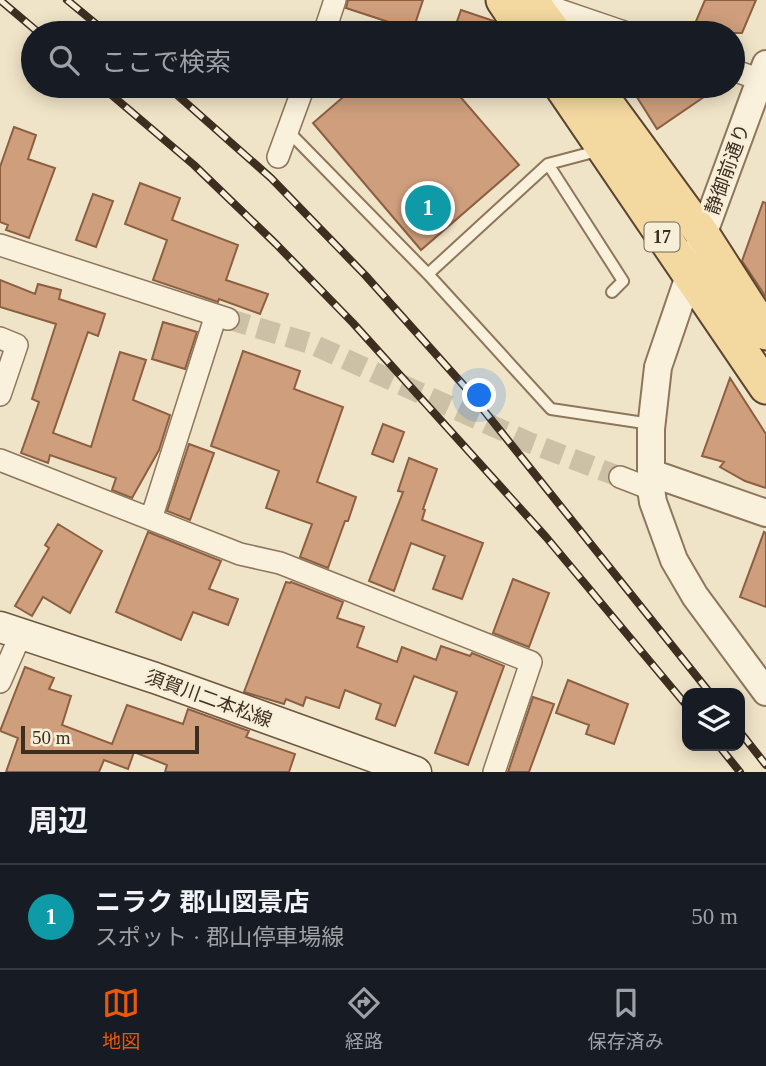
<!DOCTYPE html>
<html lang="ja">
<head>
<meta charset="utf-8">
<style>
	:root { --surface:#171b24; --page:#242831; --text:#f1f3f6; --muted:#9ea1a6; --line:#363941; --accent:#ea580c }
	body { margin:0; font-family:"Times New Roman","Noto Sans JP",serif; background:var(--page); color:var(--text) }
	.controls { position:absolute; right:21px; bottom:21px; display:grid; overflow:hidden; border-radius:14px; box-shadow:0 4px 18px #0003 }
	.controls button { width:63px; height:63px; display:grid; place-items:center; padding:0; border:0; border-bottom:2px solid var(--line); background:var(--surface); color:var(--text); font:35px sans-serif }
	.scale { position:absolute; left:21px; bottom:18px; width:178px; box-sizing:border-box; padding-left:7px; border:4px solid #3d2e20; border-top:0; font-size:19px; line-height:24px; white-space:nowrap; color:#3d2e20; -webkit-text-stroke:5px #f7eed8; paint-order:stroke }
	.you { position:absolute; left:480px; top:396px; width:24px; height:24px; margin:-18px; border:5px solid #fff; border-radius:50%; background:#1a73e8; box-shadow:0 0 0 10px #1a73e833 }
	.badge { display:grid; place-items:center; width:46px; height:46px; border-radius:50%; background:var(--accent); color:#fff; font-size:23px; font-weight:700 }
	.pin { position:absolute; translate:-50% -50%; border:4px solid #fff; box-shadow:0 2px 7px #0006 }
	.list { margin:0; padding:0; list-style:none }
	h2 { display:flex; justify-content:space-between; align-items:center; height:91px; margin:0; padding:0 28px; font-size:30px }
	h2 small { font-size:23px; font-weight:400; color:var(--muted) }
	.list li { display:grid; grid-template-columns:46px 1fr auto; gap:21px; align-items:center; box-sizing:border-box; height:105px; padding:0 28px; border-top:2px solid var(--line) }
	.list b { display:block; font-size:26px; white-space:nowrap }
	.list p { margin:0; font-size:23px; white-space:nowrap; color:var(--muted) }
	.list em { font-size:23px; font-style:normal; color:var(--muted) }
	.icon { flex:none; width:38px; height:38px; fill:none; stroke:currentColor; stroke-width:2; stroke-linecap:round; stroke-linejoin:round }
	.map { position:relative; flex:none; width:766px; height:772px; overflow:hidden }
	.search { position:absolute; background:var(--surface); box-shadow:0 4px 18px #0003; left:21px; right:21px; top:21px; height:77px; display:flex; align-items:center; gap:18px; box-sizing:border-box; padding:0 24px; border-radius:38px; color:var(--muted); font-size:26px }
	.sheet { height:196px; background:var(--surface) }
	nav { display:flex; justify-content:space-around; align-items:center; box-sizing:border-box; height:98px; border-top:2px solid var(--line); background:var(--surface); font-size:19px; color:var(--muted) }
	nav a { display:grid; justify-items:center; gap:4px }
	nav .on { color:var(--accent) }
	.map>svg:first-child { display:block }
</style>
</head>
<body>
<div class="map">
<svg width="766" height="772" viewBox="0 0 766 772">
	<rect width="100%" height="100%" fill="#f0e4c8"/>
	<path fill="#cf9f7d" stroke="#8d5f41" stroke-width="2" d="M348,0H423L413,30L346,8Z
		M705,0H756L742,33H711L694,26Z
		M461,10L494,21L502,33H453Z
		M356,86H451L519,165L421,250L313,123Z
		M630,86H720L657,129Z
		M14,127L36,135L28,159L55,168L29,238L6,230L8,225L0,222V167Z
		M140,183L180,198L172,220L238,245L226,280L268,294L260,314L219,299L218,302L153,280L167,240L125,224Z
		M93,194L113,201L96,247L76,240Z
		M763,202L766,203V297L742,261Z
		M0,280L35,294L38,284L61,290L59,299L105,314L98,336L88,332L53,433L91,447L120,352L146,360L133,400L170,415L159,450L132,498L112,490L116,478L50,455L48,463L21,453L39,402L32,399L56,324L0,307Z
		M163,322L197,332L185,369L152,359Z
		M243,351L300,371L294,389L343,407L317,482L356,497L348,521H345L328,568L300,557L312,524L266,508L279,471L211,446Z
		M730,378L766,434V488L745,481L720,467L724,462L702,456Z
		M383,424L404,432L393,462L372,454Z
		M189,444L214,453L190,520L167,511Z
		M409,458L437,469L423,509L425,510L422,520L483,543L462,599L433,589L445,556L411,543L394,591L369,581L403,492L398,491Z
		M58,524L102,551L70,613L43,597L32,616L15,606L49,548L45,545Z
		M148,532L221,561L209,589L238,599L228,625L193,612L181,640L116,612Z
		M764,532L766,533V607L740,597Z
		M513,579L549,593L529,647L493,633Z
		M286,582L290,583L291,582L343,602L337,618L364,627L357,647L397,662L402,647L436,660L441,646L470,656L472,653L504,666L468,765L435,753L457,692L414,676L395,726L376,719L381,704L345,690L339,708L306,697L303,706L286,699L284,704L244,692Z
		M25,667L54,678L49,689L71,696L62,725L112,744L127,705L183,724L188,709L249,731L246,737L295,754L289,772H165L167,765L134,752L128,769L104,760L99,772H6L18,738L0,731Z
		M568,680L628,704L614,744L586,734L589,725L556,713Z
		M533,697L554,704L529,772H508Z"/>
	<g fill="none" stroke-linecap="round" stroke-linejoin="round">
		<path stroke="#ccc0a6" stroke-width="21" stroke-dasharray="21 10" stroke-linecap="butt" d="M228,319L312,344L528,442L620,477"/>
		<defs>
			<path id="service" d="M287,130L428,274L551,409L651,424
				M601,150L548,164L623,281L612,292
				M428,274L548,164"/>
			<path id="minor" d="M533,1L627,33
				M324,33L335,0
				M733,70L766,82
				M278,157L304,86
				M0,245L228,319
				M0,338L17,345L0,395
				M0,460L240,554L280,563L531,662L494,772
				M620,477L651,489
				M151,519L216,315
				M0,682L21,634"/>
			<path id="tertiary" d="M766,64L703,235L658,367L651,429V489L653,502L674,560L695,596L766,692
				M651,473L766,513"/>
			<path id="secondary" d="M0,627L155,678L416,772"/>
			<path id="primary" d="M503,0L525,33
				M531,0L555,33
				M561,86L766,387
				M594,86L703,235L766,333"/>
		</defs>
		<use href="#service" stroke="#8d765c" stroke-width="14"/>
		<use href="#minor" stroke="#8d765c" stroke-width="24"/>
		<use href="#tertiary" stroke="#8d765c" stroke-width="30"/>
		<use href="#secondary" stroke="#6f573f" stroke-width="33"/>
		<use href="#primary" stroke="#5b4430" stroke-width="37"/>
		<use href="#service" stroke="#faf1dc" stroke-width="10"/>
		<use href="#minor" stroke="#faf1dc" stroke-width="21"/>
		<use href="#tertiary" stroke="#faf1dc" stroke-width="26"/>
		<use href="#secondary" stroke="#faf1dc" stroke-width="30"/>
		<use href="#primary" stroke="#f3d9a0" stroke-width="33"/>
		<defs>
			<path id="rail" d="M0,0L39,33
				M67,0L107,33
				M101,86L194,165L276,244L353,323L546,537L687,706
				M167,86L271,178L365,275L466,388L710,693
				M740,732L766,765
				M719,746L740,772"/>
		</defs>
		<use href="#rail" stroke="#3d2e20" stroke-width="8"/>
		<use href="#rail" stroke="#f7eed8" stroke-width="5" stroke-dasharray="16" stroke-linecap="butt"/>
	</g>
	<g text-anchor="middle" stroke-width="5" stroke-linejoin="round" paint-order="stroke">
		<rect fill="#f7eed8" stroke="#756857" stroke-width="2" x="644.5" y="222.5" width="35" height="29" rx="5"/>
		<g font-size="18" font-weight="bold" fill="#3d2e20">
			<text x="662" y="243">17</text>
		</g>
		<g font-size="19" fill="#3d2e20" stroke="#f7eed8">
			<text transform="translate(727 169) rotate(-70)" y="7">静御前通り</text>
			<text transform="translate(209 698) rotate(20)" y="7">須賀川二本松線</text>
		</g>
	</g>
</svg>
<div class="controls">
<button><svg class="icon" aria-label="layers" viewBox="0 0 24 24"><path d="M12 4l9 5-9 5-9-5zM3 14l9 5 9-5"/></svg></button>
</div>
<div class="scale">50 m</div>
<div class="you"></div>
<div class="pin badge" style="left:428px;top:208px;background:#0f9aa8">1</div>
<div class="search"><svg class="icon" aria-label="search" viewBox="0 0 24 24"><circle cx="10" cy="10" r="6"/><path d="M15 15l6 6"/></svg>ここで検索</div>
</div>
<section class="sheet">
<h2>周辺<small></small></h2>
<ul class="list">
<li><span class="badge" style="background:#0f9aa8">1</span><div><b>ニラク 郡山図景店</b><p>スポット · 郡山停車場線</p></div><em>50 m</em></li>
</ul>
</section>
<nav>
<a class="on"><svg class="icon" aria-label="map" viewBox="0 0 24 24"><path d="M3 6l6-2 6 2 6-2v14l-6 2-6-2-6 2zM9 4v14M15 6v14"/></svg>地図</a>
<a><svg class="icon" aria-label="directions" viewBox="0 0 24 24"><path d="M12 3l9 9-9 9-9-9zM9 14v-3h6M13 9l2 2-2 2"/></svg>経路</a>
<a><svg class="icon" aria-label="saved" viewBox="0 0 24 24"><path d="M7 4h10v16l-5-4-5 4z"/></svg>保存済み</a>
</nav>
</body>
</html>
